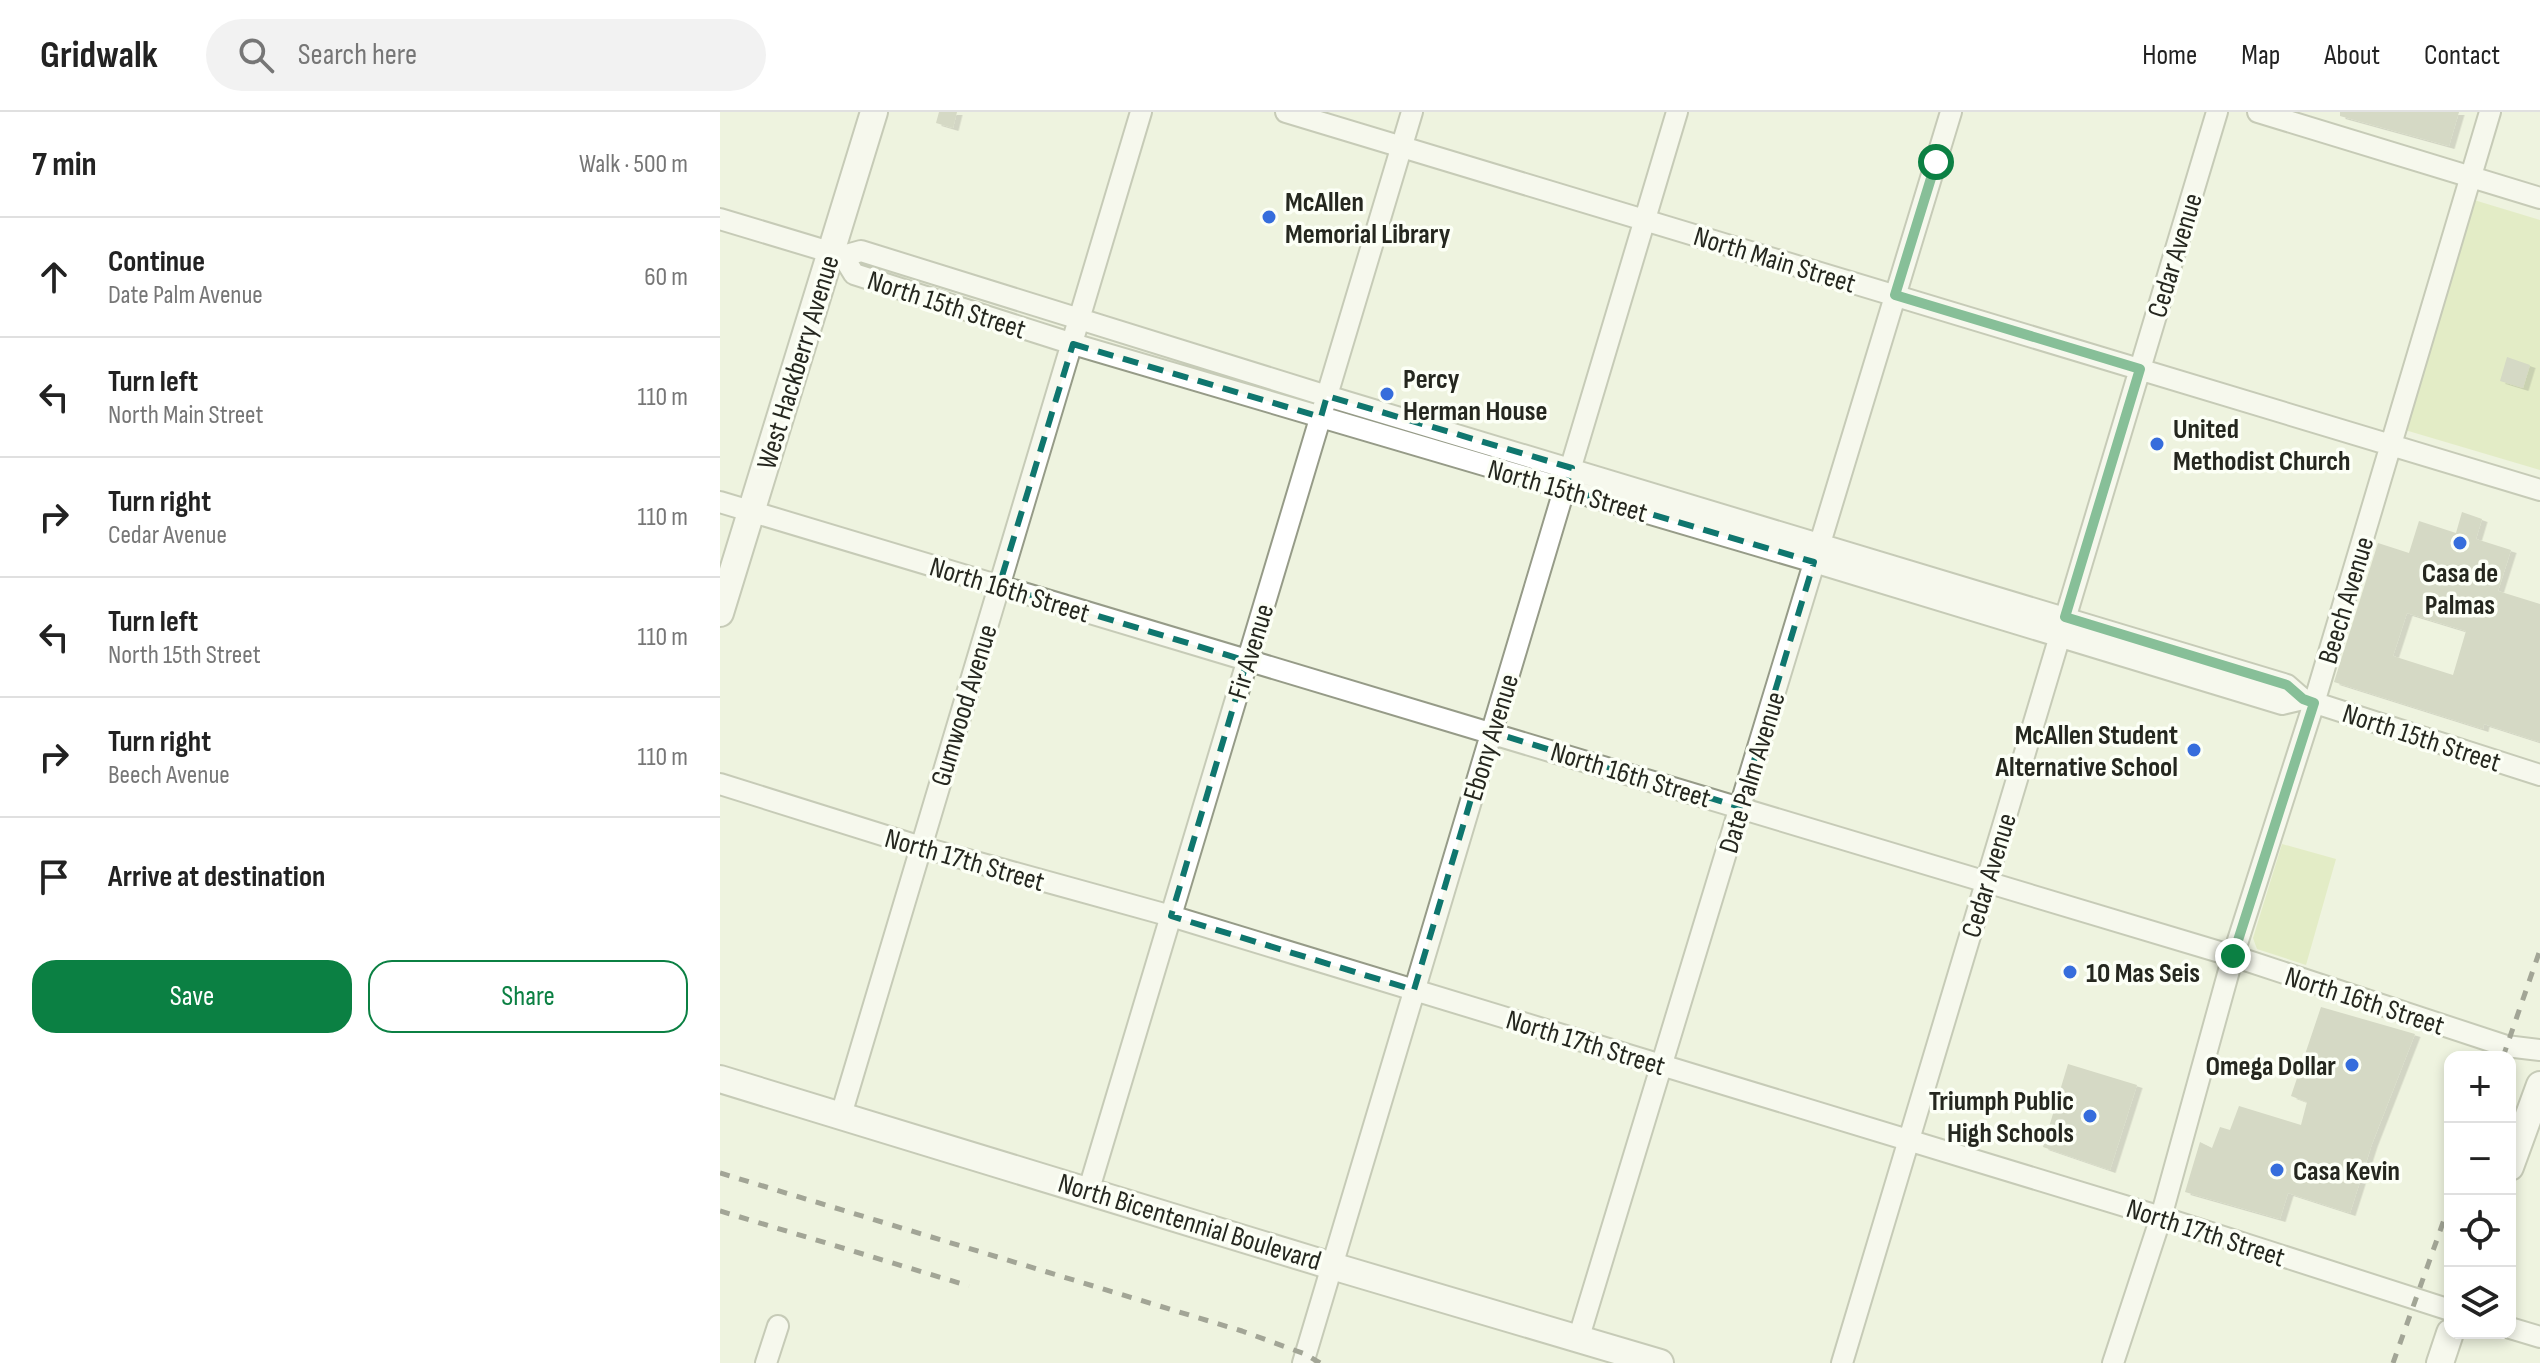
<!DOCTYPE html>
<html lang="en">
<head>
<meta charset="utf-8">
<style>
	:root { --surface:#fff; --page:#f2f2f2; --text:#222; --muted:#767676; --line:#e0e0e0; --accent:#0b8043 }
	body { margin:0; font-family:"Sofia Sans Condensed",sans-serif; background:var(--page); color:var(--text) }
	.controls { position:absolute; right:24px; bottom:24px; display:grid; overflow:hidden; border-radius:16px; box-shadow:0 4px 12px #0003 }
	.controls button { width:72px; height:72px; display:grid; place-items:center; padding:0; border:0; border-bottom:2px solid var(--line); background:var(--surface); color:var(--text); font:40px sans-serif }
	.stop { position:absolute; width:24px; height:24px; margin:-18px; border:6px solid #0b8043; border-radius:50%; background:#fff }
	.stop.end { background:#0b8043; border-color:#fff; box-shadow:0 2px 8px #0008 }
	.list { margin:0; padding:0; list-style:none }
	h2 { display:flex; justify-content:space-between; align-items:center; height:104px; margin:0; padding:0 32px; font-size:34px }
	h2 small { font-size:26px; font-weight:400; color:var(--muted) }
	.list li { display:grid; grid-template-columns:52px 1fr auto; gap:24px; align-items:center; box-sizing:border-box; height:120px; padding:0 32px; border-top:2px solid var(--line) }
	.list b { display:block; font-size:30px; white-space:nowrap }
	.list p { margin:0; font-size:26px; white-space:nowrap; color:var(--muted) }
	.list em { font-size:26px; font-style:normal; color:var(--muted) }
	.actions { display:flex; gap:16px; padding:24px 32px }
	.actions a { flex:1; padding:18px 0; border:2px solid var(--accent); border-radius:24px; text-align:center; font-size:28px; color:var(--accent) }
	.actions .main { background:var(--accent); color:#fff }
	.icon { flex:none; width:44px; height:44px; fill:none; stroke:currentColor; stroke-width:2; stroke-linecap:round; stroke-linejoin:round }
	.map { position:relative; flex:none; width:1820px; height:1251px; overflow:hidden }
	header { display:flex; align-items:center; gap:48px; box-sizing:border-box; height:112px; padding:0 40px; background:var(--surface); border-bottom:2px solid var(--line) }
	header strong { font-size:38px }
	nav { display:flex; gap:44px; margin-inline-start:auto; font-size:28px }
	.search { width:560px; height:72px; background:var(--page); display:flex; align-items:center; gap:20px; box-sizing:border-box; padding:0 28px; border-radius:44px; color:var(--muted); font-size:30px }
	main { display:flex }
	aside { flex:1; background:var(--surface) }
	.map>svg:first-child { display:block }
</style>
</head>
<body>
<header>
<strong>Gridwalk</strong>
<div class="search"><svg class="icon" aria-label="search" viewBox="0 0 24 24"><circle cx="10" cy="10" r="6"/><path d="M15 15l6 6"/></svg>Search here</div>
<nav><a>Home</a><a>Map</a><a>About</a><a>Contact</a></nav>
</header>
<main>
<aside>
<h2>7 min<small>Walk · 500 m</small></h2>
<ul class="list">
<li><svg class="icon" aria-label="ahead" viewBox="0 0 24 24"><path d="M12 20V5M6 11l6-6 6 6"/></svg><div><b>Continue</b><p>Date Palm Avenue</p></div><em>60 m</em></li>
<li><svg class="icon" aria-label="left" viewBox="0 0 24 24"><path d="M17 20v-9H6M10 6l-5 5 5 5"/></svg><div><b>Turn left</b><p>North Main Street</p></div><em>110 m</em></li>
<li><svg class="icon" aria-label="right" viewBox="0 0 24 24"><path d="M7 20v-9h11M14 6l5 5-5 5"/></svg><div><b>Turn right</b><p>Cedar Avenue</p></div><em>110 m</em></li>
<li><svg class="icon" aria-label="left" viewBox="0 0 24 24"><path d="M17 20v-9H6M10 6l-5 5 5 5"/></svg><div><b>Turn left</b><p>North 15th Street</p></div><em>110 m</em></li>
<li><svg class="icon" aria-label="right" viewBox="0 0 24 24"><path d="M7 20v-9h11M14 6l5 5-5 5"/></svg><div><b>Turn right</b><p>Beech Avenue</p></div><em>110 m</em></li>
<li><svg class="icon" aria-label="arrive" viewBox="0 0 24 24"><path d="M6 21V4h12l-3 4 3 4H6"/></svg><div><b>Arrive at destination</b></div></li>
</ul>
<div class="actions"><a class="main">Save</a><a>Share</a></div>
</aside>
<div class="map">
<svg width="1820" height="1251" viewBox="0 0 1820 1251">
	<defs>
		<filter id="shadow"><feDropShadow dx="5.5" dy="3" stdDeviation="0" flood-color="#0004"/></filter>
	</defs>
	<rect width="100%" height="100%" fill="#eef3df"/>
	<path fill="#d5e5a8" d="M1754,88L1820,108V358L1685,318Z
		M1562,732L1616,747L1586,853L1537,837L1533,826Z"/>
	<path fill="#b5baa6" fill-rule="evenodd" filter="url(#shadow)" d="M219,0H237L233,16L216,11Z
		M1620,0H1739L1729,34L1620,4Z
		M1787,245L1810,253L1803,276L1780,269Z
		M1742,400L1762,407L1756,427L1791,438L1778,479L1820,492V630L1764,612L1763,617L1614,570L1658,431L1689,441L1699,409L1736,421ZM1687,501L1746,519L1733,563L1673,544Z
		M1601,895L1695,922L1652,1032L1630,1101L1568,1081L1560,1107L1465,1080L1480,1030L1492,1036L1500,1015L1510,1018L1519,994L1581,1013L1587,990L1571,984Z
		M1348,952L1417,973L1390,1058L1323,1035Z"/>
	<g fill="none" stroke-linecap="round" stroke-linejoin="round">
		<defs>
			<path id="minor" d="M566,0L1820,378
				M1538,0L1820,86
				M0,107L123,144L141,139L607,284L1567,573L1583,587L1820,663
				M123,144L134,162L353,232L1094,450L1562,592L1583,587
				M0,390L1513,844L1786,934L1820,938
				M0,672L201,735L451,804L1441,1105L1730,1198
				M121,1003L421,0
				M369,1077L692,0
				M1790,1216L1820,1225
				M858,1228L1231,0
				M46,1251L58,1214
				M583,1251L957,0
				M1122,1251L1497,0
				M1393,1251L1441,1105L1513,844L1594,591L1770,0"/>
			<path id="major" d="M0,501L154,0
				M0,967L612,1154L940,1251
				M1790,1055L1820,973
				M1720,1251L1730,1221"/>
		</defs>
		<use href="#minor" stroke="#969b88" stroke-width="24"/>
		<use href="#major" stroke="#969b88" stroke-width="30"/>
		<use href="#minor" stroke="#fff" stroke-width="20"/>
		<use href="#major" stroke="#fff" stroke-width="26"/>
		<path stroke="#45473e" stroke-width="5" stroke-dasharray="10 10" stroke-linecap="butt" d="M1783,945L1820,838
			M0,1061L522,1219L585,1242L600,1251
			M0,1099L249,1174
			M1673,1251L1730,1091"/>
	</g>
	<g fill="none" stroke-linecap="round" stroke-linejoin="round">
		<path stroke="#0b8043" stroke-width="10" d="M1216,50L1175,183L1420,257L1345,505L1567,573L1583,587L1594,591L1513,844"/>
	</g>
	<path d="M0 0H1820V1251H0ZM353,232L601,305L607,284L852,356L845,377L1094,450L1020,695L771,620L694,878L451,804L527,549L279,474Z" fill="#eef3df" fill-opacity=".55" fill-rule="evenodd"/>
	<path fill="none" stroke="#0f766e" stroke-width="6" stroke-dasharray="16 10" stroke-linejoin="round" d="M353,232L601,305L607,284L852,356L845,377L1094,450L1020,695L771,620L694,878L451,804L527,549L279,474Z"/>
	<g fill="#366ddc" stroke="#fcfff6" stroke-width="3">
		<circle cx="549" cy="105" r="8"/>
		<circle cx="667" cy="282" r="8"/>
		<circle cx="1437" cy="332" r="8"/>
		<circle cx="1740" cy="431" r="8"/>
		<circle cx="1474" cy="638" r="8"/>
		<circle cx="1350" cy="860" r="8"/>
		<circle cx="1632" cy="953" r="8"/>
		<circle cx="1370" cy="1004" r="8"/>
		<circle cx="1557" cy="1058" r="8"/>
	</g>
	<g text-anchor="middle" stroke-width="7" stroke-linejoin="round" paint-order="stroke">
		<g font-size="28" font-weight="bold" fill="#25271f" stroke="#fcfff6" text-anchor="start">
			<text x="565" y="99">McAllen<tspan x="565" dy="32">Memorial Library</tspan></text>
			<text x="683" y="276">Percy<tspan x="683" dy="32">Herman House</tspan></text>
			<text x="1453" y="326">United<tspan x="1453" dy="32">Methodist Church</tspan></text>
			<text x="1740" y="470" text-anchor="middle">Casa de<tspan x="1740" dy="32">Palmas</tspan></text>
			<text x="1458" y="632" text-anchor="end">McAllen Student<tspan x="1458" dy="32">Alternative School</tspan></text>
			<text x="1366" y="870">10 Mas Seis</text>
			<text x="1616" y="963" text-anchor="end">Omega Dollar</text>
			<text x="1354" y="998" text-anchor="end">Triumph Public<tspan x="1354" dy="32">High Schools</tspan></text>
			<text x="1573" y="1068">Casa Kevin</text>
		</g>
		<g font-size="28" fill="#25271f" stroke="#fcfff6">
			<text transform="translate(1454 143) rotate(-73)" y="10">Cedar Avenue</text>
			<text transform="translate(1055 147) rotate(17)" y="10">North Main Street</text>
			<text transform="translate(227 192) rotate(18)" y="10">North 15th Street</text>
			<text transform="translate(77 250) rotate(-73)" y="10">West Hackberry Avenue</text>
			<text transform="translate(848 378) rotate(16)" y="10">North 15th Street</text>
			<text transform="translate(290 477) rotate(17)" y="10">North 16th Street</text>
			<text transform="translate(1625 488) rotate(-73)" y="10">Beech Avenue</text>
			<text transform="translate(530 539) rotate(-73)" y="10">Fir Avenue</text>
			<text transform="translate(243 593) rotate(-73)" y="10">Gumwood Avenue</text>
			<text transform="translate(770 625) rotate(-73)" y="10">Ebony Avenue</text>
			<text transform="translate(1702 625) rotate(18)" y="10">North 15th Street</text>
			<text transform="translate(1031 660) rotate(-73)" y="10">Date Palm Avenue</text>
			<text transform="translate(911 662) rotate(17)" y="10">North 16th Street</text>
			<text transform="translate(245 747) rotate(16)" y="10">North 17th Street</text>
			<text transform="translate(1268 763) rotate(-73)" y="10">Cedar Avenue</text>
			<text transform="translate(1645 888) rotate(18)" y="10">North 16th Street</text>
			<text transform="translate(866 930) rotate(17)" y="10">North 17th Street</text>
			<text transform="translate(470 1109) rotate(17)" y="10">North Bicentennial Boulevard</text>
			<text transform="translate(1486 1120) rotate(18)" y="10">North 17th Street</text>
		</g>
	</g>
</svg>
<div class="controls">
<button>+</button>
<button>−</button>
<button><svg class="icon" aria-label="locate" viewBox="0 0 24 24"><circle cx="12" cy="12" r="6"/><path d="M12 2v4M12 18v4M2 12h4M18 12h4"/></svg></button>
<button><svg class="icon" aria-label="layers" viewBox="0 0 24 24"><path d="M12 4l9 5-9 5-9-5zM3 14l9 5 9-5"/></svg></button>
</div>
<div class="stop" style="left:1216px;top:50px"></div>
<div class="stop end" style="left:1513px;top:844px"></div>
</div>
</main>
</body>
</html>
